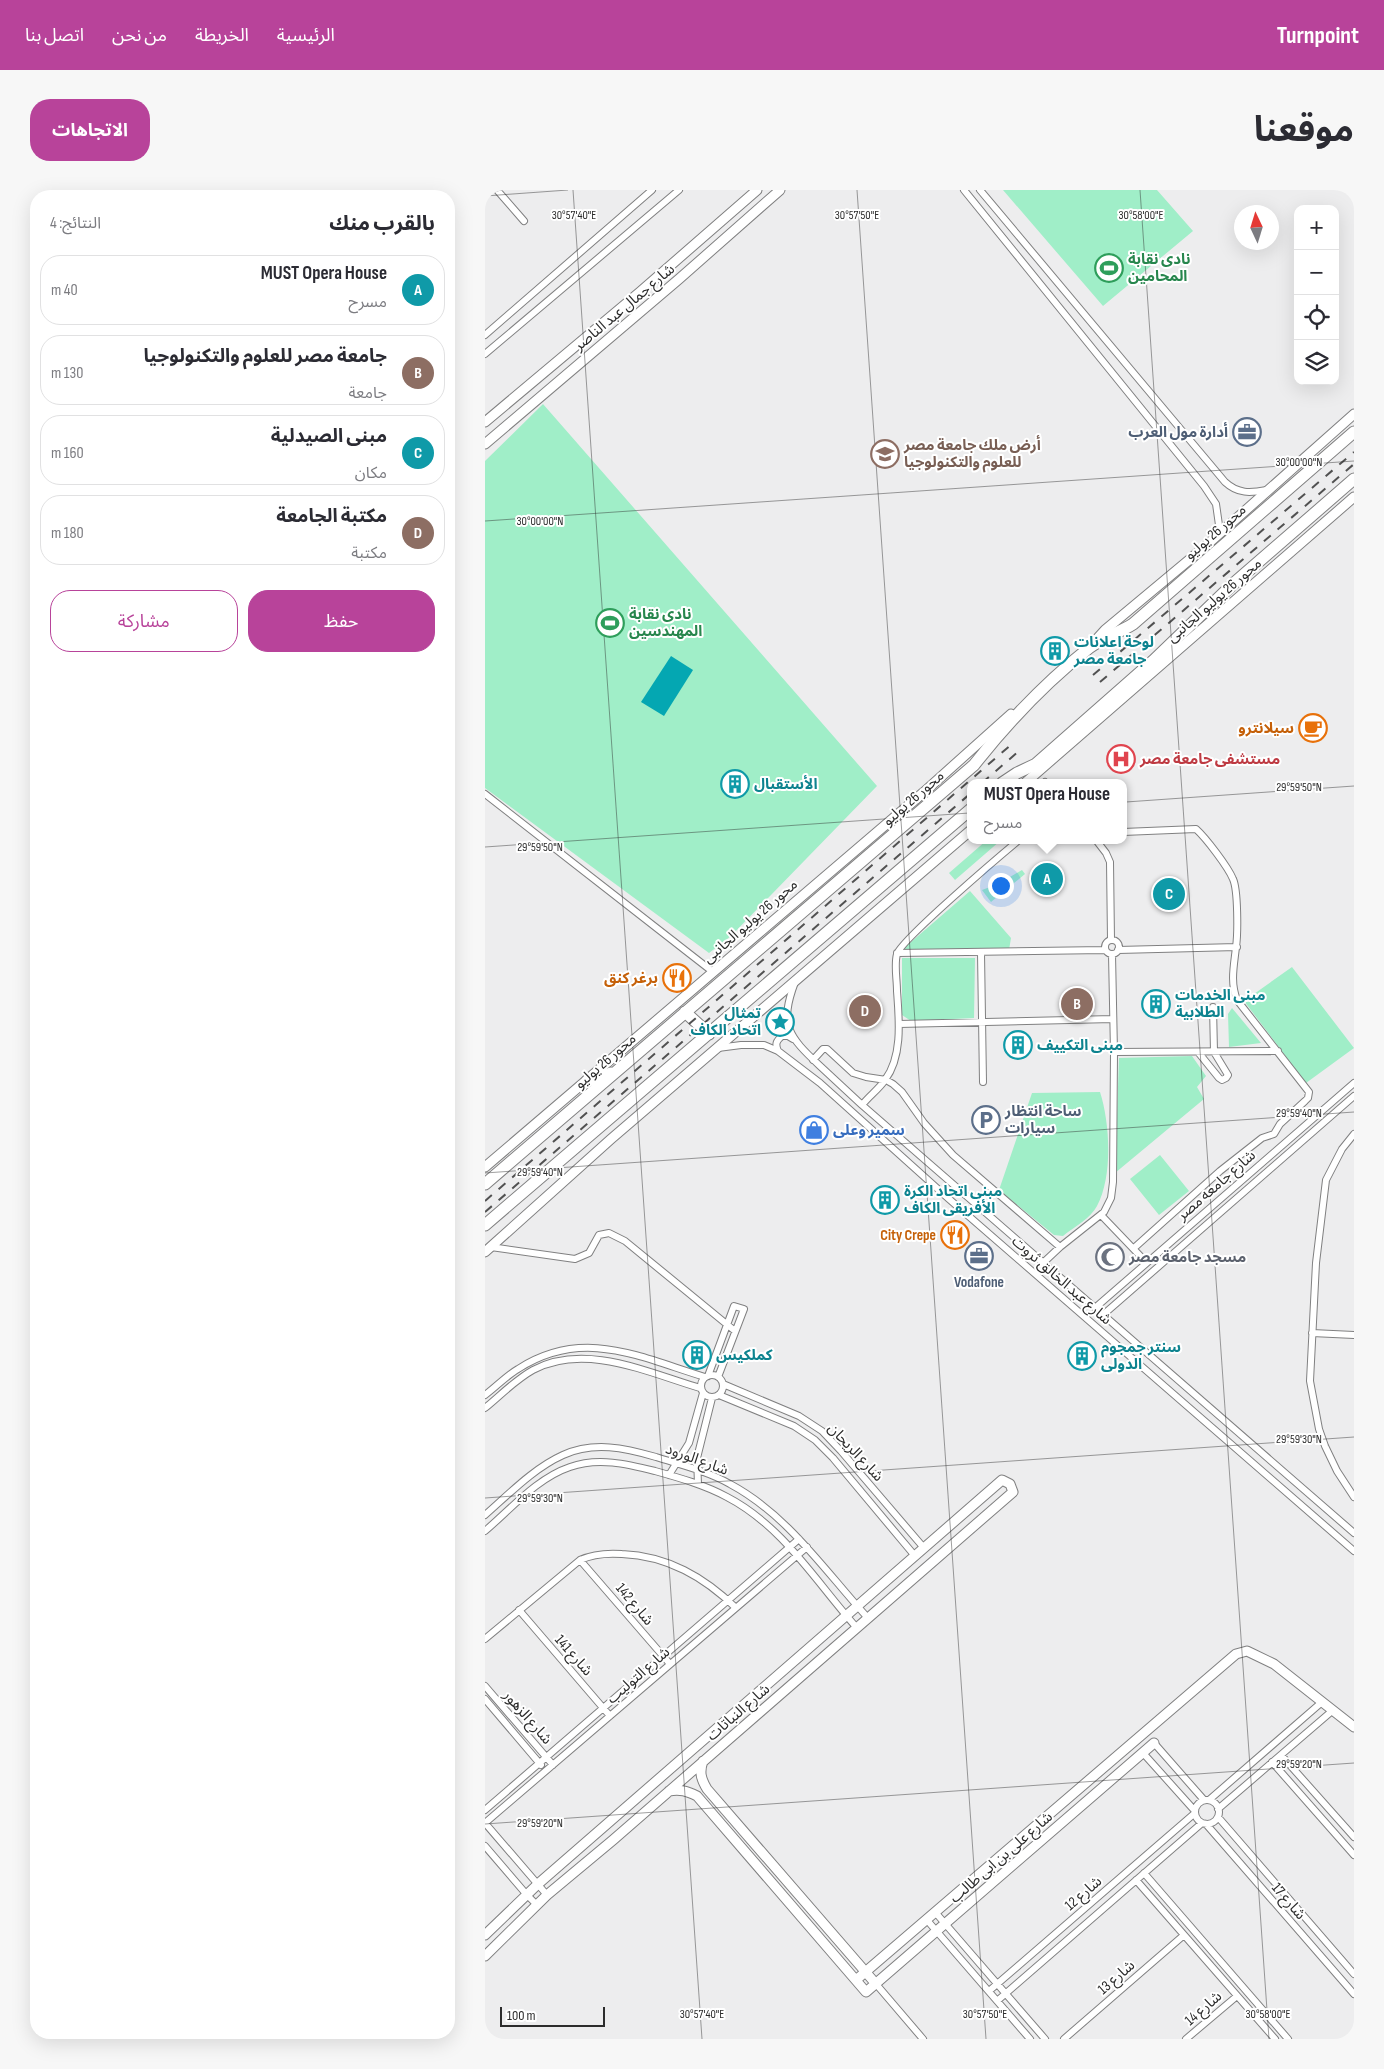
<!DOCTYPE html>
<html lang="ar">
<head>
<meta charset="utf-8">
<style>
	:root { --surface:#fff; --page:#f7f7f7; --text:#2b2b33; --muted:#7c7c81; --line:#e1e1e2; --accent:#b8439a }
	body { margin:0; font-family:"Sofia Sans Condensed","Noto Sans Arabic",sans-serif; background:var(--page); color:var(--text); direction:rtl }
	.controls { position:absolute; right:15px; top:15px; display:grid; overflow:hidden; border-radius:10px; box-shadow:0 5px 20px #0002 }
	.controls button { width:45px; height:45px; display:grid; place-items:center; padding:0; border:0; border-bottom:1px solid var(--line); background:var(--surface); color:var(--text); font:25px sans-serif }
	.compass { position:absolute; left:749px; top:15px; width:45px; height:45px; border-radius:50%; background:var(--surface); box-shadow:0 5px 20px #0002; rotate:356deg }
	.scale { position:absolute; left:15px; bottom:12px; width:105px; box-sizing:border-box; padding-left:5px; border:2px solid #2c2c2c; border-top:0; font-size:14px; line-height:18px; white-space:nowrap; color:#2c2c2c; -webkit-text-stroke:4px #fff; paint-order:stroke }
	.you { position:absolute; left:515px; top:695px; width:18px; height:18px; margin:-12px; border:4px solid #fff; border-radius:50%; background:#1a73e8; box-shadow:0 0 0 8px #1a73e833 }
	.badge { display:grid; place-items:center; width:32px; height:32px; border-radius:50%; background:var(--accent); color:#fff; font-size:16px; font-weight:700 }
	.pin { position:absolute; translate:-50% -50%; border:2px solid #fff; box-shadow:0 1px 5px #0006 }
	.popup { position:absolute; left:482px; top:589px; width:160px; height:65px; box-sizing:border-box; display:grid; place-content:center; border-radius:10px; background:var(--surface); filter:drop-shadow(0 1px 4px #0005); font-size:16px; white-space:nowrap; color:var(--muted) }
	.popup b { font-size:19px; color:var(--text) }
	.popup::after { content:''; position:absolute; left:50%; top:100%; margin-left:-10px; border:10px solid transparent; border-top-color:var(--surface) }
	.list { margin:0; padding:0; list-style:none }
	h2 { display:flex; justify-content:space-between; align-items:center; height:65px; margin:0; padding:0 20px; font-size:21px }
	h2 small { font-size:16px; font-weight:400; color:var(--muted) }
	.list li { display:grid; grid-template-columns:32px 1fr auto; gap:15px; align-items:center; box-sizing:border-box; height:70px; margin:0 10px 10px; padding:0 10px; border:1px solid var(--line); border-radius:20px }
	.list b { display:block; font-size:19px; white-space:nowrap }
	.list p { margin:0; font-size:16px; white-space:nowrap; color:var(--muted) }
	.list em { font-size:16px; font-style:normal; color:var(--muted) }
	.actions { display:flex; gap:10px; padding:15px 20px }
	.actions a { flex:1; padding:11px 0; border:1px solid var(--accent); border-radius:20px; text-align:center; font-size:18px; color:var(--accent) }
	.actions .main { background:var(--accent); color:#fff }
	.icon { flex:none; width:28px; height:28px; fill:none; stroke:currentColor; stroke-width:2; stroke-linecap:round; stroke-linejoin:round }
	.map { position:relative; flex:none; width:869px; height:1849px; overflow:hidden; direction:ltr; border-radius:20px }
	header { display:flex; align-items:center; gap:30px; box-sizing:border-box; height:70px; padding:0 25px; background:var(--accent); color:#fff }
	header strong { font-size:24px }
	nav { display:flex; gap:28px; margin-inline-start:auto; font-size:18px }
	.intro { display:flex; align-items:center; justify-content:space-between; box-sizing:border-box; height:120px; padding:0 30px }
	h1 { margin:0; font-size:35px }
	.button { padding:12px 22px; border-radius:20px; background:var(--accent); color:#fff; font-size:18px; font-weight:700 }
	main { display:flex; gap:30px; padding:0 30px }
	aside { flex:1; background:var(--surface); border-radius:20px; box-shadow:0 5px 20px #0002 }
	.map>svg:first-child { display:block }
</style>
</head>
<body>
<header>
<strong>Turnpoint</strong>
<nav><a>الرئيسية</a><a>الخريطة</a><a>من نحن</a><a>اتصل بنا</a></nav>
</header>
<div class="intro"><h1>موقعنا</h1><a class="button">الاتجاهات</a></div>
<main>
<div class="map">
<svg width="869" height="1849" viewBox="0 0 869 1849">
	<rect width="100%" height="100%" fill="#ededee"/>
	<path fill="#a0eec8" d="M518,0H672L708,41L618,116Z
		M58,214L392,596L246,746L224,763L0,598V271Z
		M502,650L515,651L470,690L464,683Z
		M537,680L540,684L506,712L497,700L513,694Z
		M485,701L526,748L524,760L420,761L419,758Z
		M417,768H490L489,828L426,831L417,825Z
		M807,777L869,858L821,893L759,811Z
		M747,818L776,853L744,857L743,824Z
		M707,866L721,886L712,897L719,909L630,983L634,868Z
		M615,902C625,933 628,986 612,1016C606,1028 589,1037 578,1046L569,1045L514,1000L547,903Z
		M675,965L704,1001L674,1025L645,989Z"/>
	<path fill="#04a7b2" d="M186,466L208,480L179,526L156,512Z"/>
	<g fill="none" stroke-linecap="round" stroke-linejoin="round">
		<defs>
			<path id="street" d="M12,0L39,31
				M479,0L719,296L731,314L735,342
				M495,0L740,292C753,304 765,303 782,300
				M0,145L167,0
				M0,164L194,0
				M560,592L561,593
				M0,604L228,782
				M638,642L711,639C721,648 743,677 748,689C753,700 753,743 751,757C749,776 745,792 752,810L824,902L823,908L820,911L795,934L789,944L777,948L735,981L649,1058
				M611,650L621,663L625,672L626,750
				M620 757a7 7 0 1 1 14 0a7 7 0 1 1-14 0Z
				M633,760L752,757
				M412,763L620,760
				M496,763L498,892
				M310,792C294,835 303,846 335,876C349,889 363,902 377,915L869,1343
				M414,834L628,829
				M233,858L256,855H279L293,861L335,893L464,1009L869,1361
				M293,861C290,854 291,851 297,846H303L308,849
				M629,862L793,861
				M713,862L734,888L737,890L741,888L743,885L729,862L728,817
				M328,870L338,859H342L368,883L381,887L401,890L408,894L417,902L439,933L468,965L575,1057
				M377,915C384,906 394,899 400,890C418,866 414,829 412,801C412,789 409,775 412,764C416,750 516,665 534,650
				M869,944L857,959L841,990L831,1073L825,1191L834,1239L840,1256L852,1281L869,1307
				M616,1025L661,1072
				M6,1057L90,1069L104,1063L114,1045L124,1043L140,1051L250,1141
				M559,1072L575,1057L619,1022L626,1008L628,992L629,862L627,764
				M611,1117L869,893
				M619,1124L869,906
				M827,1143L869,1145
				M216 1196a11 11 0 1 1 22 0a11 11 0 1 1-22 0Z
				M223,1186L249,1116L259,1119L233,1187
				M238,1194L314,1226L337,1241L356,1261L439,1358
				M0,1205C11,1197 21,1186 33,1179C98,1137 154,1167 220,1187
				M234,1205L309,1236L330,1250L348,1268L430,1366
				M0,1218C16,1205 30,1190 48,1180C100,1152 164,1183 215,1198
				M184,1285L204,1253L218,1203
				M213,1294L212,1268L227,1208
				M0,1325C24,1304 49,1278 78,1265C109,1251 140,1258 171,1267C196,1275 222,1281 245,1294C303,1325 340,1381 383,1428
				M0,1341C26,1319 52,1288 85,1277C113,1267 142,1274 170,1281C195,1288 220,1295 242,1307C298,1336 331,1392 372,1438
				M95,1370L185,1474
				M34,1420L125,1526
				M0,1449L95,1370C108,1364 123,1363 137,1364C183,1366 219,1387 251,1418
				M0,1496L68,1575
				M0,1509L56,1575
				M669,1553L719,1610
				M658,1563L710,1621
				M796,1565L869,1647
				M787,1572L869,1665
				M724,1610L837,1512
				M710 1622a12 12 0 1 1 24 0a12 12 0 1 1-24 0Z
				M733,1619L847,1521
				M0,1620L314,1349
				M733,1627L869,1784
				M0,1633L322,1357
				M0,1633L62,1705
				M721,1634L869,1804
				M0,1656L42,1705L52,1715
				M659,1683L803,1849
				M651,1690L790,1849
				M450,1722L560,1849
				M441,1729L545,1849
				M391,1794L438,1849
				M504,1801L710,1623
				M512,1811L717,1633
				M579,1849L699,1745
				M701,1849L752,1806"/>
			<path id="secondary" d="M0,232L155,102L272,0
				M0,254L194,89L295,0
				M610,451L620,440L716,360L869,224
				M540,593L869,307
				M0,977L439,602L526,524
				M0,1062L126,949L486,640
				M218,1571C214,1582 216,1589 222,1599L391,1794
				M184,1601C195,1599 202,1601 212,1606L381,1802L669,1553
				M0,1745L53,1694L517,1290L525,1294L528,1302L128,1650L62,1705L0,1766
				M371,1790L751,1464L762,1461L789,1474L869,1537"/>
			<path id="highway" d="M517,593L532,583L551,574L668,471L748,394L869,289
				M200,822L224,844
				M102,891L126,883
				M0,994L489,575C523,532 561,492 604,458C618,447 634,443 648,434L869,242
				M0,1035L486,619"/>
		</defs>
		<use href="#street" stroke="#808081" stroke-width="8"/>
		<use href="#secondary" stroke="#808081" stroke-width="11"/>
		<use href="#highway" stroke="#808081" stroke-width="13"/>
		<use href="#street" stroke="#fff" stroke-width="6"/>
		<use href="#secondary" stroke="#fff" stroke-width="9"/>
		<use href="#highway" stroke="#fff" stroke-width="11"/>
		<path stroke="#515151" stroke-width="2" stroke-dasharray="9 9" stroke-linecap="butt" d="M608,485L869,262
			M615,492L869,274
			M497,593L534,561
			M0,1011L528,553
			M0,1022L486,603"/>
	</g>
	<path fill="none" stroke="#2c2c2c" stroke-width="1" stroke-opacity="0.45" d="M88,0L217,1849M372,0L501,1849M655,0L784,1849M0,6L83,0M0,331L869,271M0,657L869,596M0,983L869,922M0,1308L869,1247M0,1634L869,1573"/>
	<defs>
		<symbol id="stadium-ring" viewBox="-11 -11 22 22"><circle r="9.5" fill="#fff" stroke="#2e9e5b" stroke-width="1.5"/><path d="M0-5a6.5 5 0 1 0 0 10a6.5 5 0 1 0 0-10ZM-3.5-1.8h7v3.6h-7Z" fill="#2e9e5b"/></symbol>
		<symbol id="office-ring" viewBox="-11 -11 22 22"><circle r="9.5" fill="#fff" stroke="#5c6f8a" stroke-width="1.5"/><path d="M-6-3h4V-5.5h4V-3h4V5H-6ZM-1-4.5V-3h2v-1.5ZM-6 0V1H6V0Z" fill="#5c6f8a"/></symbol>
		<symbol id="university-ring" viewBox="-11 -11 22 22"><circle r="9.5" fill="#fff" stroke="#8d6e63" stroke-width="1.5"/><path d="M0-5L7-2L0 1L-7-2ZM-4 1L0 2.5L4 1V4Q0 6-4 4Z" fill="#8d6e63"/></symbol>
		<symbol id="building-ring" viewBox="-11 -11 22 22"><circle r="9.5" fill="#fff" stroke="#0f9aa8" stroke-width="1.5"/><path d="M-4-6H4V6H1V3H-1V6H-4ZM-2.5-4.3h1.7v1.8h-1.7ZM.8-4.3h1.7v1.8H.8ZM-2.5-1h1.7V.8h-1.7ZM.8-1h1.7V.8H.8Z" fill="#0f9aa8"/></symbol>
		<symbol id="cafe-ring" viewBox="-11 -11 22 22"><circle r="9.5" fill="#fff" stroke="#e8710a" stroke-width="1.5"/><path d="M-5.5-4.5H6V0H3Q3 3.5 0 3.5H-2.5Q-5.5 3.5-5.5 0ZM3-3.2v2h1.7v-2ZM-6 4.5H4V6H-6Z" fill="#e8710a"/></symbol>
		<symbol id="hospital-ring" viewBox="-11 -11 22 22"><circle r="9.5" fill="#fff" stroke="#e0444e" stroke-width="1.5"/><path d="M-5-5h3v3.5h4V-5h3V5h-3V1.5h-4V5h-3Z" fill="#e0444e"/></symbol>
		<symbol id="restaurant-ring" viewBox="-11 -11 22 22"><circle r="9.5" fill="#fff" stroke="#e8710a" stroke-width="1.5"/><path d="M-5-6h1v4h1v-4h1v4h1v-4h1v5L-1.5 .5V6h-2V.5L-5-1ZM5-6V6H3V1.5H1.5Q1.5-4 5-6Z" fill="#e8710a"/></symbol>
		<symbol id="sight-ring" viewBox="-11 -11 22 22"><circle r="9.5" fill="#fff" stroke="#0f9aa8" stroke-width="1.5"/><path d="M0-6L1.8-2.2L6-1.7L2.9 1.2L3.7 5.4L0 3.3L-3.7 5.4L-2.9 1.2L-6-1.7L-1.8-2.2Z" fill="#0f9aa8"/></symbol>
		<symbol id="parking-ring" viewBox="-11 -11 22 22"><circle r="9.5" fill="#fff" stroke="#5c6f8a" stroke-width="1.5"/><path d="M-3.5-5.5H1a3.5 3.5 0 0 1 0 7H-1V5.5H-3.5ZM-1-3.4V-.6H.8a1.4 1.4 0 0 0 0-2.8Z" fill="#5c6f8a"/></symbol>
		<symbol id="shop-ring" viewBox="-11 -11 22 22"><circle r="9.5" fill="#fff" stroke="#3f7fe0" stroke-width="1.5"/><path d="M-5-2.5h2.3a2.7 3.5 0 0 1 5.4 0H5L5.5 6h-11ZM-1.5-2.5h3a1.5 2.3 0 0 0-3 0Z" fill="#3f7fe0"/></symbol>
		<symbol id="mosque-ring" viewBox="-11 -11 22 22"><circle r="9.5" fill="#fff" stroke="#6b7280" stroke-width="1.5"/><path d="M3.5-4.9A6 6 0 1 0 3.5 4.9A5 5 0 1 1 3.5-4.9Z" fill="#6b7280"/></symbol>
	</defs>
	<g fill-rule="evenodd">
		<use href="#stadium-ring" x="608" y="62" width="32" height="32"/>
		<use href="#office-ring" x="746" y="226" width="32" height="32"/>
		<use href="#university-ring" x="384" y="248" width="32" height="32"/>
		<use href="#stadium-ring" x="109" y="417" width="32" height="32"/>
		<use href="#building-ring" x="554" y="445" width="32" height="32"/>
		<use href="#cafe-ring" x="812" y="522" width="32" height="32"/>
		<use href="#hospital-ring" x="620" y="553" width="32" height="32"/>
		<use href="#building-ring" x="234" y="578" width="32" height="32"/>
		<use href="#restaurant-ring" x="176" y="772" width="32" height="32"/>
		<use href="#building-ring" x="655" y="798" width="32" height="32"/>
		<use href="#sight-ring" x="279" y="816" width="32" height="32"/>
		<use href="#building-ring" x="517" y="839" width="32" height="32"/>
		<use href="#parking-ring" x="485" y="914" width="32" height="32"/>
		<use href="#shop-ring" x="313" y="924" width="32" height="32"/>
		<use href="#building-ring" x="384" y="994" width="32" height="32"/>
		<use href="#restaurant-ring" x="454" y="1029" width="32" height="32"/>
		<use href="#office-ring" x="478" y="1050" width="32" height="32"/>
		<use href="#mosque-ring" x="609" y="1051" width="32" height="32"/>
		<use href="#building-ring" x="196" y="1149" width="32" height="32"/>
		<use href="#building-ring" x="581" y="1150" width="32" height="32"/>
	</g>
	<g text-anchor="middle" stroke-width="4" stroke-linejoin="round" paint-order="stroke">
		<g font-size="15" font-weight="bold" fill="#27864d" stroke="#fff" text-anchor="start">
			<text x="643" y="74">نادى نقابة<tspan x="643" dy="17">المحامين</tspan></text>
			<text x="144" y="429">نادى نقابة<tspan x="144" dy="17">المهندسين</tspan></text>
		</g>
		<g font-size="15" fill="#2c2c2c" stroke="#fff">
			<text transform="translate(139 117) rotate(-40)" y="5">شارع جمال عبد الناصر</text>
			<text transform="translate(730 342) rotate(-41)" y="5">محور 26 يوليو</text>
			<text transform="translate(729 410) rotate(-41)" y="5">محور 26 يوليو الجانبى</text>
			<text transform="translate(428 608) rotate(-41)" y="5">محور 26 يوليو</text>
			<text transform="translate(265 731) rotate(-41)" y="5">محور 26 يوليو الجانبى</text>
			<text transform="translate(120 871) rotate(-41)" y="5">محور 26 يوليو</text>
			<text transform="translate(731 995) rotate(-41)" y="5">شارع جامعه مصر</text>
			<text transform="translate(577 1090) rotate(41)" y="5">شارع عبد الخالق ثروت</text>
			<text transform="translate(371 1262) rotate(47)" y="5">شارع الريحان</text>
			<text transform="translate(212 1269) rotate(20)" y="5">شارع الورود</text>
			<text transform="translate(150 1414) rotate(50)" y="5">شارع 142</text>
			<text transform="translate(89 1465) rotate(49)" y="5">شارع 141</text>
			<text transform="translate(153 1485) rotate(-41)" y="5">شارع التوليب</text>
			<text transform="translate(253 1522) rotate(-41)" y="5">شارع النباتات</text>
			<text transform="translate(43 1527) rotate(49)" y="5">شارع الزهور</text>
			<text transform="translate(516 1667) rotate(-41)" y="5">شارع على بن ابى طالب</text>
			<text transform="translate(598 1703) rotate(-41)" y="5">شارع 12</text>
			<text transform="translate(804 1711) rotate(49)" y="5">شارع 17</text>
			<text transform="translate(631 1787) rotate(-41)" y="5">شارع 13</text>
			<text transform="translate(718 1818) rotate(-41)" y="5">شارع 14</text>
		</g>
		<g font-size="15" font-weight="bold" fill="#4e5e75" stroke="#fff" text-anchor="end">
			<text x="743" y="247">أدارة مول العرب</text>
			<text x="520" y="926" text-anchor="start">ساحة انتظار<tspan x="520" dy="17">سيارات</tspan></text>
			<text x="494" y="1097" text-anchor="middle">Vodafone</text>
		</g>
		<g font-size="15" font-weight="bold" fill="#785e54" stroke="#fff" text-anchor="start">
			<text x="419" y="260">أرض ملك جامعة مصر<tspan x="419" dy="17">للعلوم والتكنولوجيا</tspan></text>
		</g>
		<g font-size="15" font-weight="bold" fill="#0d838f" stroke="#fff" text-anchor="start">
			<text x="589" y="457">لوحة اعلانات<tspan x="589" dy="17">جامعة مصر</tspan></text>
			<text x="269" y="599">الأستقبال</text>
			<text x="690" y="810">مبنى الخدمات<tspan x="690" dy="17">الطلابية</tspan></text>
			<text x="276" y="828" text-anchor="end">تمثال<tspan x="276" dy="17">اتحاد الكاف</tspan></text>
			<text x="552" y="860">مبنى التكييف</text>
			<text x="419" y="1006">مبنى اتحاد الكرة<tspan x="419" dy="17">الأفريقى الكاف</tspan></text>
			<text x="616" y="1162">سنتر جمجوم<tspan x="616" dy="17">الدولى</tspan></text>
			<text x="231" y="1170">كملكيس</text>
		</g>
		<g font-size="15" font-weight="bold" fill="#c56008" stroke="#fff" text-anchor="end">
			<text x="809" y="543">سيلانترو</text>
			<text x="173" y="793">برغر كنق</text>
			<text x="451" y="1050">City Crepe</text>
		</g>
		<g font-size="15" font-weight="bold" fill="#be3a42" stroke="#fff" text-anchor="start">
			<text x="655" y="574">مستشفى جامعة مصر</text>
		</g>
		<g font-size="15" font-weight="bold" fill="#366cbe" stroke="#fff" text-anchor="start">
			<text x="348" y="945">سمير وعلى</text>
		</g>
		<g font-size="15" font-weight="bold" fill="#5b616d" stroke="#fff" text-anchor="start">
			<text x="644" y="1072">مسجد جامعة مصر</text>
		</g>
	</g>
	<g font-size="12" text-anchor="middle" fill="#2c2c2c" stroke="#fff" stroke-width="4" stroke-linejoin="round" paint-order="stroke">
		<text x="89" y="29">30°57'40"E</text>
		<text x="372" y="29">30°57'50"E</text>
		<text x="656" y="29">30°58'00"E</text>
		<text x="814" y="276">30°00'00"N</text>
		<text x="55" y="335">30°00'00"N</text>
		<text x="814" y="601">29°59'50"N</text>
		<text x="55" y="661">29°59'50"N</text>
		<text x="814" y="927">29°59'40"N</text>
		<text x="55" y="986">29°59'40"N</text>
		<text x="814" y="1253">29°59'30"N</text>
		<text x="55" y="1312">29°59'30"N</text>
		<text x="814" y="1578">29°59'20"N</text>
		<text x="55" y="1637">29°59'20"N</text>
		<text x="217" y="1828">30°57'40"E</text>
		<text x="500" y="1828">30°57'50"E</text>
		<text x="783" y="1828">30°58'00"E</text>
	</g>
</svg>
<div class="controls">
<button>+</button>
<button>−</button>
<button><svg class="icon" aria-label="locate" viewBox="0 0 24 24"><circle cx="12" cy="12" r="6"/><path d="M12 2v4M12 18v4M2 12h4M18 12h4"/></svg></button>
<button><svg class="icon" aria-label="layers" viewBox="0 0 24 24"><path d="M12 4l9 5-9 5-9-5zM3 14l9 5 9-5"/></svg></button>
</div>
<svg class="compass" viewBox="-18 -18 36 36"><path d="M0-13l5 13h-10z" fill="#e53935"/><path d="M0 13l5-13h-10z" fill="#7c7c81"/></svg>
<div class="scale">100 m</div>
<div class="you"></div>
<div class="pin badge" style="left:562px;top:689px;background:#0f9aa8">A</div>
<div class="popup"><b>MUST Opera House</b>مسرح</div>
<div class="pin badge" style="left:592px;top:814px;background:#8d6e63">B</div>
<div class="pin badge" style="left:684px;top:704px;background:#0f9aa8">C</div>
<div class="pin badge" style="left:380px;top:821px;background:#8d6e63">D</div>
</div>
<aside>
<h2>بالقرب منك<small>النتائج: 4</small></h2>
<ul class="list">
<li><span class="badge" style="background:#0f9aa8">A</span><div><b>MUST Opera House</b><p>مسرح</p></div><em>40 m</em></li>
<li><span class="badge" style="background:#8d6e63">B</span><div><b>جامعة مصر للعلوم والتكنولوجيا</b><p>جامعة</p></div><em>130 m</em></li>
<li><span class="badge" style="background:#0f9aa8">C</span><div><b>مبنى الصيدلية</b><p>مكان</p></div><em>160 m</em></li>
<li><span class="badge" style="background:#8d6e63">D</span><div><b>مكتبة الجامعة</b><p>مكتبة</p></div><em>180 m</em></li>
</ul>
<div class="actions"><a class="main">حفظ</a><a>مشاركة</a></div>
</aside>
</main>
</body>
</html>
